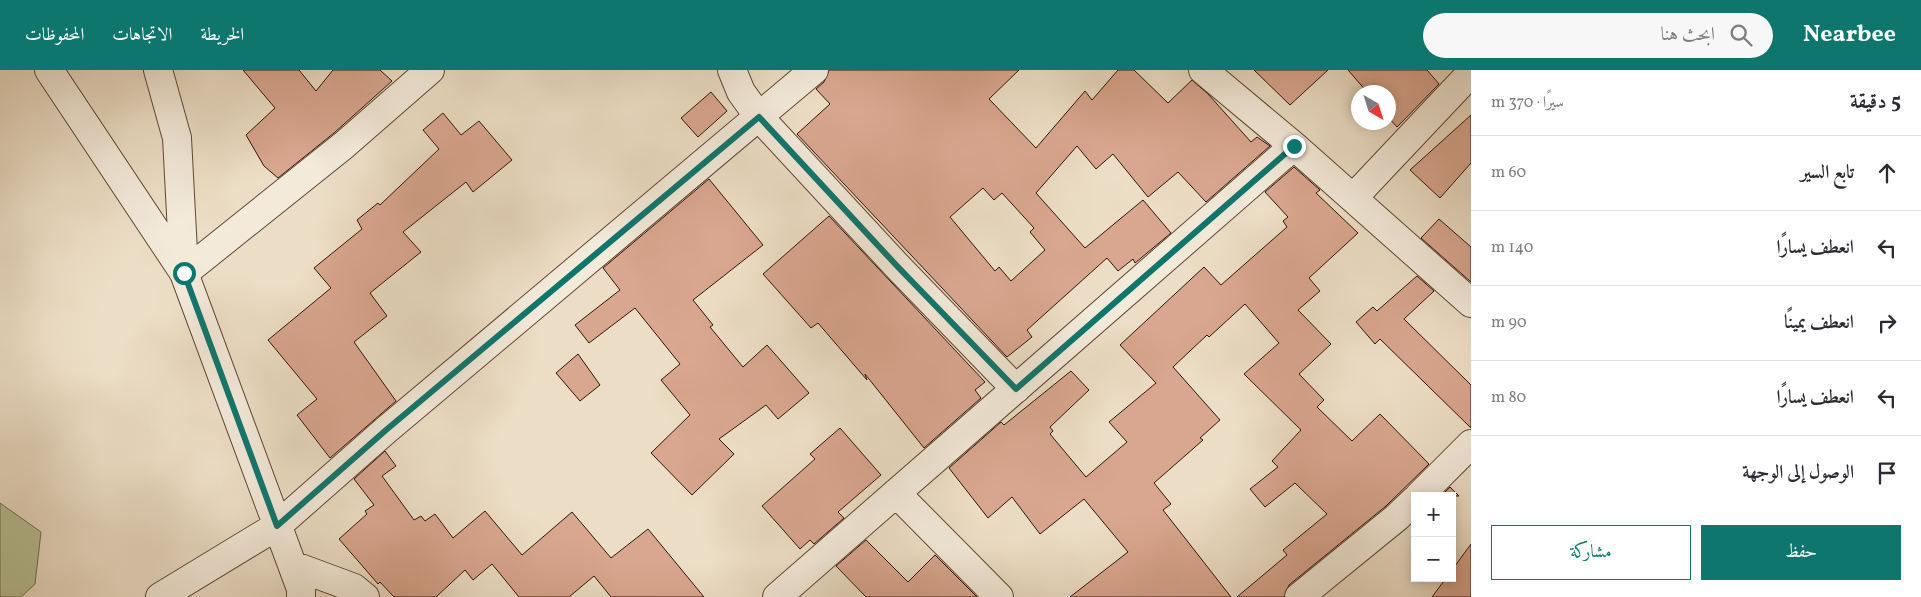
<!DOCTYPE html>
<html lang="ar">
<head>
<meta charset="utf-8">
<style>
	:root { --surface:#fff; --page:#f7f7f7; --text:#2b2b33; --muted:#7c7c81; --line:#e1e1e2; --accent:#0f766e }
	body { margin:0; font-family:Vollkorn,Amiri,serif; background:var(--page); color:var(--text); direction:rtl }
	.controls { position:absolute; right:15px; bottom:15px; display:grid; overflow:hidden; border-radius:0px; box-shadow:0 2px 12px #0003 }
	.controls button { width:45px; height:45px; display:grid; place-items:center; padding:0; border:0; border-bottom:1px solid var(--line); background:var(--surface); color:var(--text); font:25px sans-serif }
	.compass { position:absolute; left:1351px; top:15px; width:45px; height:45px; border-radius:50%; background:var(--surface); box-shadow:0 2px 12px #0003; rotate:141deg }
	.stop { position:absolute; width:15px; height:15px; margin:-11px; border:4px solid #0f766e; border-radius:50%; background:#fff }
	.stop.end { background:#0f766e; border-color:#fff; box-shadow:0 1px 5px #0008 }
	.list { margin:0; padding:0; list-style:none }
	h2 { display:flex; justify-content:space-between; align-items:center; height:65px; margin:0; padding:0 20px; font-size:21px }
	h2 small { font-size:16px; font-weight:400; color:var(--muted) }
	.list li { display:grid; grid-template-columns:32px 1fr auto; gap:15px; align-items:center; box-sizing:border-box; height:75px; padding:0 20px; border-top:1px solid var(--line) }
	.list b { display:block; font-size:19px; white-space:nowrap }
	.list em { font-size:16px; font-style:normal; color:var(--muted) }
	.actions { display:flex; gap:10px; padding:15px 20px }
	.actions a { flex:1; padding:11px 0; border:1px solid var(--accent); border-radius:0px; text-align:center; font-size:18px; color:var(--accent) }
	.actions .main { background:var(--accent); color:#fff }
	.icon { flex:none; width:28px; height:28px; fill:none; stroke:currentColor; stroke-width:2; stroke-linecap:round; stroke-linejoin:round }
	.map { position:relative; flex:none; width:1471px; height:527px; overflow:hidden; direction:ltr }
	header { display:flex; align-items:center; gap:30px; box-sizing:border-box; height:70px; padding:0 25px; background:var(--accent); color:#fff }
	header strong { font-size:24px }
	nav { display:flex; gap:28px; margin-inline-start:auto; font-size:18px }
	.search { width:350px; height:45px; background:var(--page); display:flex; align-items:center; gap:12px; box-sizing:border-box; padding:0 18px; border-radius:28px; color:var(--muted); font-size:19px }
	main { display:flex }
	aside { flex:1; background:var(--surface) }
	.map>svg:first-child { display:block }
</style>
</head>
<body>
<header>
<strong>Nearbee</strong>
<div class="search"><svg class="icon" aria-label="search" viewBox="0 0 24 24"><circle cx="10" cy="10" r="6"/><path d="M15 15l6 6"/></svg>ابحث هنا</div>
<nav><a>الخريطة</a><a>الاتجاهات</a><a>المحفوظات</a></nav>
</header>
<main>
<aside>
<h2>5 دقيقة<small>سيرًا · 370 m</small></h2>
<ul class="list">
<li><svg class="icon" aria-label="ahead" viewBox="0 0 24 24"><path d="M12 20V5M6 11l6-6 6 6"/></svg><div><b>تابع السير</b></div><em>60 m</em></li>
<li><svg class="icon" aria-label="left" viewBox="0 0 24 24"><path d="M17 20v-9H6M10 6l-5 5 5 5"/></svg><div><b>انعطف يسارًا</b></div><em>140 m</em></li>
<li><svg class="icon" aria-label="right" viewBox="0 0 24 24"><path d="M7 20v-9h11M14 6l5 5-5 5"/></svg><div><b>انعطف يمينًا</b></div><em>90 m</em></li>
<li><svg class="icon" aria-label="left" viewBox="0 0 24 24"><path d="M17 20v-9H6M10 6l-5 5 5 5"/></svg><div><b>انعطف يسارًا</b></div><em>80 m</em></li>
<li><svg class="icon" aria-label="arrive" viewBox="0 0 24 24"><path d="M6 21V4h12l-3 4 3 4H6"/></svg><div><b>الوصول إلى الوجهة</b></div></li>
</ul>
<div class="actions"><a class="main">حفظ</a><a>مشاركة</a></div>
</aside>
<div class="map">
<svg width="1471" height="527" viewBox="0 0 1471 527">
	<rect width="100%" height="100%" fill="#ecdec6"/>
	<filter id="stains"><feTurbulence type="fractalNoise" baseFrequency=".004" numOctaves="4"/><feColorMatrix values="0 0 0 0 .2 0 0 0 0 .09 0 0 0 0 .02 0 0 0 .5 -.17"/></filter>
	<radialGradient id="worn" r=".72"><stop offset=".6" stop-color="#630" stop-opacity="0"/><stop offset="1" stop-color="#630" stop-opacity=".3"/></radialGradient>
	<path fill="#b7c196" stroke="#746c4e" d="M0,433L41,462L35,514L21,527H0Z"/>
	<path fill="#d9a68f" stroke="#311607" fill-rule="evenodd" d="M243,0H299L316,21L333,0H380L392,11L334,63L278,108L264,96L246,65L275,38Z
		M829,0H1019L989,29L1036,78L1085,21L1092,30L1118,0H1134L1168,33L1192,10L1208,24L1251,72L1257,67L1270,76L1206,132L1178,102L1148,127L1113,84L1096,99L1077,76L1036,123L1085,178L1143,130L1171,163L1135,193L1133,189L1118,201L1107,188L1027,260L1032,267L1007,287L797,64L830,34L816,19L824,12ZM983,118L994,130L1002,123L1034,158L1030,162L1045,180L1011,211L999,197L995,201L950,147Z
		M1254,0H1328L1290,35Z
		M1348,0H1427L1439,14L1397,57L1388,47V22H1367Z
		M711,22L727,41L698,67L681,48Z
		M443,43L461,65L479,51L512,90L473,122L466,112L403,162L421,182L370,223L387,246L354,272L396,331L330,388L297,345L317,329L268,270L331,218L314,198L362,159L357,150L378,133L380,135L439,79L423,60Z
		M1471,45V93L1440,128L1410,100Z
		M1294,97L1320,120L1316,123L1358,163L1309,208L1320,221L1298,240L1331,274L1299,304L1324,330L1317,337L1352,371L1380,344L1429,394L1386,436L1289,515L1284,527H1237L1287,485L1283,480L1327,444L1295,413L1265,437L1250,419L1278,397L1272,391L1301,360L1244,304L1279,273L1245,234L1209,267L1207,265L1173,297L1220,350L1200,368L1203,370L1154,413L1171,434L1163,440L1231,527H1070L1128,482L1084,429L1040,464L1012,427L988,448L949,398L1001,352L1004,355L1071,301L1089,320L1050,357L1053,361L1050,364L1086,407L1127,372L1109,352L1156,313L1120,275L1204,197L1221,215L1287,157L1283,151L1288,147L1265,122Z
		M709,109L763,175L693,230L713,255L710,257L743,297L767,275L809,323L778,349L766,335L719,369L734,384L692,425L651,383L690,345L661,310L680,294L635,238L589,273L575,255L620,220L603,198Z
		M829,146L985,312L975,320L981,328L924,378L865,304L867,310L818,253L811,258L763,204Z
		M1439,149L1471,177V212L1421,168Z
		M1417,206L1434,221L1404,249L1471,315V358L1380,269L1375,274L1356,252L1373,237L1377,241Z
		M578,284L600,315L580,331L556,303Z
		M840,358L881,405L838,442L844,448L814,474L810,470L800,479L762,436L815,389L810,384Z
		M385,381L396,396L382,406L414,450L421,446L425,451L435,444L453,468L485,441L522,485L572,442L611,488L648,459L704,527H611L594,506L569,527H519L492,494L473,510L465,500L436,527H394L380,512L378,514L339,469L367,444L365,441L374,435L354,409Z
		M1450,417L1459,426H1441Z
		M866,470L908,512L935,485L977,527H866L836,496Z
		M1471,474V527H1432L1446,508H1452V500Z"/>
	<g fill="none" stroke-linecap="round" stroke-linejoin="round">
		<defs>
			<path id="street" d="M49,0L184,203L301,519V527
				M158,0L177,68L184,201
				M732,0L741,22L759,47L897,196L1016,319
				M1203,0L1294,76L1471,233
				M1353,128L1470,4
				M184,203L344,75L430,0
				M896,423L999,527
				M1419,426L1471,374
				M292,495L354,518L365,527
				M160,527L277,456L386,360L814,0
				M777,527L1294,76
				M1299,527L1396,448L1415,430"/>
		</defs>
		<use href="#street" stroke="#604837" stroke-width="30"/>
		<use href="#street" stroke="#f3eada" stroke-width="28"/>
	</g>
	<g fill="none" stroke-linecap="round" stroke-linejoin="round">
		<path stroke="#0f766e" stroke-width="6" d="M184,203L277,456L386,360L759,47L897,196L1016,319L1294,76"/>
	</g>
	<rect width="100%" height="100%" filter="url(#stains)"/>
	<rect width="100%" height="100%" fill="url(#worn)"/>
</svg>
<div class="controls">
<button>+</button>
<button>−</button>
</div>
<svg class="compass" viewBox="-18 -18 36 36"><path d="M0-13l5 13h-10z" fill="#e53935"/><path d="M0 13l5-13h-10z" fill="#7c7c81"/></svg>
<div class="stop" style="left:184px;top:203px"></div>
<div class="stop end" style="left:1294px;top:76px"></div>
</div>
</main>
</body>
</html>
